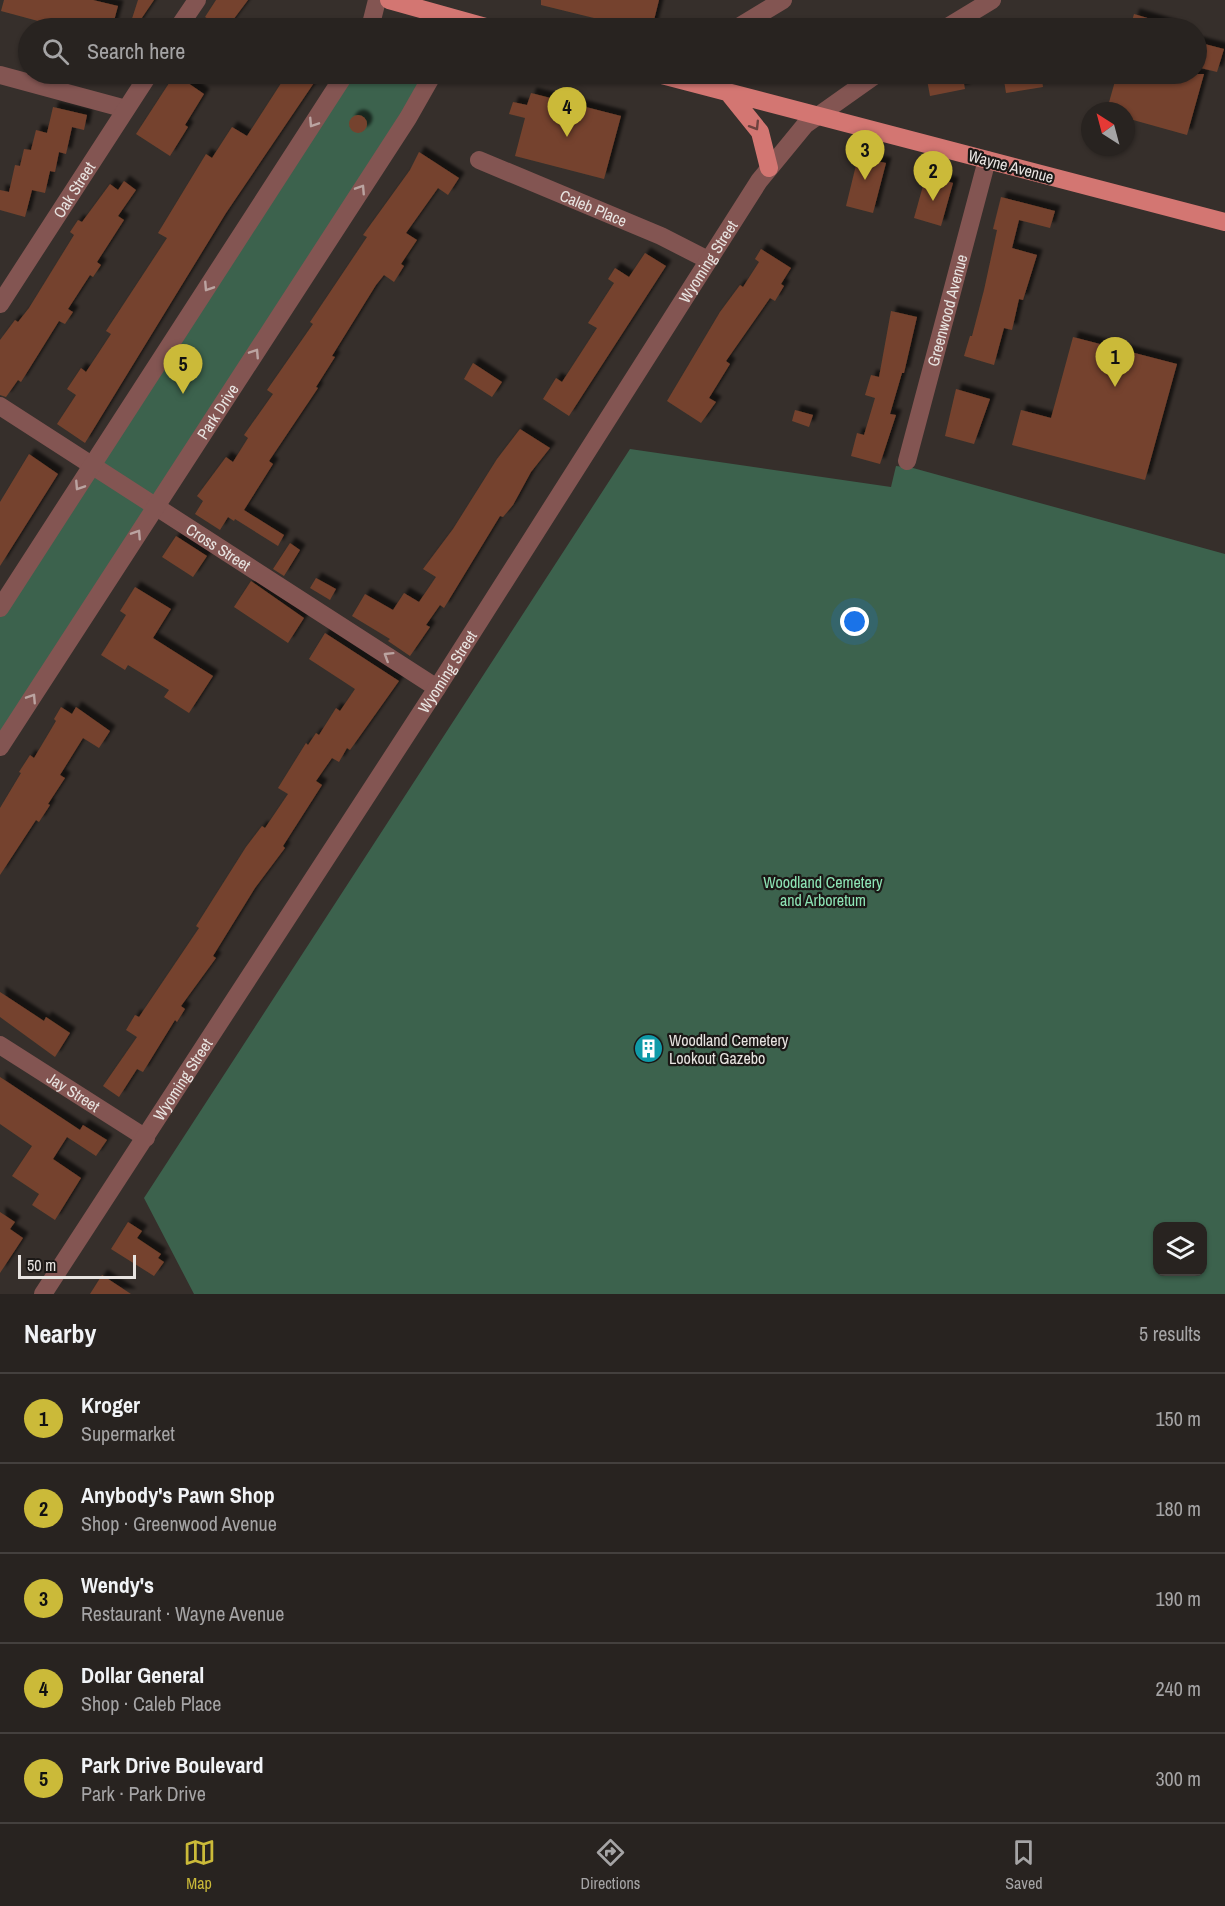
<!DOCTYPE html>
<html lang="en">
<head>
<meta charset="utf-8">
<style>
	:root { --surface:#282320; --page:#342f2d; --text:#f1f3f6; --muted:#a5a4a5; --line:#44403e; --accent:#cbba39 }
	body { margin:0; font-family:"Archivo Narrow",sans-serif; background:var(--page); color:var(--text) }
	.controls { position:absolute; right:18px; bottom:18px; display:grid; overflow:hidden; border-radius:12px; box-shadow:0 2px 4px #0004 }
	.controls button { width:54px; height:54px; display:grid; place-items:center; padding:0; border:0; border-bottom:2px solid var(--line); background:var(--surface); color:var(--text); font:30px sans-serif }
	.compass { position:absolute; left:1081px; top:102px; width:54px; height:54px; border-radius:50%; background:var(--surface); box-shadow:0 2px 4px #0004; rotate:324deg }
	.scale { position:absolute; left:18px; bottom:15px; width:118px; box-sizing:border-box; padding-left:6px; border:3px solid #e8e4e1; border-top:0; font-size:16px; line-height:21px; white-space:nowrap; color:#e8e4e1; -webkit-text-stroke:4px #1b1816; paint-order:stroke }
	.you { position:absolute; left:855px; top:622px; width:21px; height:21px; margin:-15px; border:4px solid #fff; border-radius:50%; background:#1a73e8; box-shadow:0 0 0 9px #1a73e833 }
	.badge { display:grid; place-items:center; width:39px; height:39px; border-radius:50%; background:var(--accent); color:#111; font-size:20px; font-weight:700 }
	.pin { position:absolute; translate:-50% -50px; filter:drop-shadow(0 2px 3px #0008) }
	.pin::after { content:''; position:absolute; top:32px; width:21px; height:18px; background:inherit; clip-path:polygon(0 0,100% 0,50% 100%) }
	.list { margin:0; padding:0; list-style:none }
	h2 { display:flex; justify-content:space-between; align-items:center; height:78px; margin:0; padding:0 24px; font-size:26px }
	h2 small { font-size:20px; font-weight:400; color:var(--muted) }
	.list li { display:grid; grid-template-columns:39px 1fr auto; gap:18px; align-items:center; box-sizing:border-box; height:90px; padding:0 24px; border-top:2px solid var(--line) }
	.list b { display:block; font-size:22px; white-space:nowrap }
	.list p { margin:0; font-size:20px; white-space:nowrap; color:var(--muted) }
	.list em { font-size:20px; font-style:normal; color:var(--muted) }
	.icon { flex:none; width:33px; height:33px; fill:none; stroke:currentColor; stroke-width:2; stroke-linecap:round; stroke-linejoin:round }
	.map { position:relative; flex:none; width:1225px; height:1294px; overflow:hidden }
	.search { position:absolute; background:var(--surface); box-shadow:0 2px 4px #0004; left:18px; right:18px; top:18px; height:66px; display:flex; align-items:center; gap:15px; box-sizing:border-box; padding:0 21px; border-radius:33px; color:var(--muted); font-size:22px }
	.sheet { height:528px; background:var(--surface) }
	nav { display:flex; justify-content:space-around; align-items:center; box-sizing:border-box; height:84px; border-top:2px solid var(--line); background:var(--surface); font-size:16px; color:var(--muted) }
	nav a { display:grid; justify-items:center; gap:3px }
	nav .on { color:var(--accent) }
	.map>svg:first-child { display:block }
</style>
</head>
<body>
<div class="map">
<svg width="1225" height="1294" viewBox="0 0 1225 1294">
	<defs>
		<filter id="shadow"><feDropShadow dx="5.5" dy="-5.5" stdDeviation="1.5" flood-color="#0009"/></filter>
	</defs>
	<rect width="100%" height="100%" fill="#362f2b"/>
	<path fill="#3c624d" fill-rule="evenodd" d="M345,74H433L0,747V608Z
		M630,449L891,487L896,466L913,468L1225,554V1294H194L144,1198ZM1158,1226H1202V1272H1158Z"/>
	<path fill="#75432d" filter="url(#shadow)" d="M4,0H93L118,6L112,28H64L1,11Z
		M138,0H154L135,28H129Z
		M216,0H248L227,28H222L205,17Z
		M541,0H659L652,28H613L597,24L598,19L541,5Z
		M1134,14L1171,25L1170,28H1130Z
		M1197,42L1224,49L1217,72L1197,67Z
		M175,74L204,94L185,125L188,127L170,156L136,134Z
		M287,74H320L226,213L85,443L57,424L76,395L67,389L81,368L86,372L111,334L106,331L167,238L158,233L206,154L212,158L232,127L247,136Z
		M926,74H962L965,89L930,96Z
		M1003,74H1041L1043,87L1006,93Z
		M1117,74H1204L1187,135L1126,118V111H1112L1108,106Z
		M531,93L621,116L604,179L515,156L525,118L509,114L513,102L527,105Z
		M53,107L87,115L84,130L72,127L66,154L59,152L55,172L50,171L45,193L32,190L25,217L0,210V190L9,192L15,165L20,166L24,149L31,150L36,130L47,133Z
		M349 124a9 9 0 1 1 18 0a9 9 0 1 1-18 0Z
		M419,152L459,178L448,195L438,188L406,233L417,240L401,264L404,266L394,282L384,275L376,285L332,356L335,357L316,387L318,388L269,461L273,464L244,510L284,535L278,546L235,519L234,521L228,517L220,530L195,514L203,501L197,496L226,457L233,462L248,438L244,435L273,394L267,390L313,324L310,322L367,237L363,235L410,170Z
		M858,157L886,163L873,213L846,206Z
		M926,175L953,183L941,226L914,218Z
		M124,181L136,190L118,216L124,220L97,262L101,265L93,277L90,275L68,309L73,312L65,324L59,321L21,382L18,380L6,397L0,395V340L15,320L18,322L29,308L74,235L70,232L78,220L82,222L110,184L118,190Z
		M1001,197L1055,211L1050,228L1019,220L1012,248L1037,255L1023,300L1019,299L1012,330L1004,328L994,365L964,356L970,336H972L984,290L997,230L993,229Z
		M761,249L791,268L781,284L784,286L775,301L770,298L726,361L730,364L709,398L716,402L701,423L667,401L720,312L740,285L743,287L759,262L755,259Z
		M645,253L666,266L569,416L543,399L556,378L562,382L597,328L588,323L614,283L608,279L615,268L629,277Z
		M891,311L917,317L904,373H902L890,414L896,415L880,464L851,456L857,433L864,435L875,398L865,395L871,375L879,377Z
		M1073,337L1177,364L1145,480L1012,445L1021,410L1051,418Z
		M473,363L502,382L492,397L464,379Z
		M956,389L990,399L974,444L945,436Z
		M795,410L813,415L809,427L792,421Z
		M520,429L550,448L531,472L513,505L503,517L500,516L444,608L440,605L426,625L430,627L410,656L388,641L390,639L352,616L365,594L393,610L404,593L419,602L436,577L423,569L453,529L497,459Z
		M29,454L58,474L0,566V502Z
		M176,536L207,556L193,577L162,557Z
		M290,543L300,550L284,576L273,569Z
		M316,578L336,589L330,600L310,588Z
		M251,581L304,618L288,643L234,607Z
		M135,587L171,609L153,638L213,676L189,713L164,697L169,690L128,665L125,670L101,655L126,615L120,611Z
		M325,633L399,681L350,750L347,748L339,762L332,758L316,781L322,785L283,846L285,848L255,888L213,956L216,958L181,1006L185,1009L177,1022L175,1020L143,1072L137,1069L119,1097L103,1086L137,1037L126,1030L135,1015L139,1017L199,928L196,926L246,847L262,826L265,828L288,794L278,788L306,743L308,745L316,733L319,735L336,708L340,711L355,689L309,659Z
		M61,707L72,714L76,707L110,731L99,748L83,738L60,775L65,778L48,804L50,805L39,822L36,820L0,875V808L21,773L19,772L30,755L34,758L56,721L54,719Z
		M0,992L44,1021L46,1017L70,1033L55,1057L0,1017Z
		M640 1049a8 8 0 1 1 16 0a8 8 0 1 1-16 0Z
		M0,1077L80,1130L83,1125L107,1140L96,1156L67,1137L53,1159L81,1178L55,1220L32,1205L39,1194L12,1176L32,1146L0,1124Z
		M0,1212L15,1222L10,1229L23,1238L0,1273Z
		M128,1222L142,1231L137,1238L161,1254L158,1258L164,1262L154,1276L111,1249Z
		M102,1275L131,1294H90Z"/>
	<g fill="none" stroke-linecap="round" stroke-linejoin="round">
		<g stroke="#835552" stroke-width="18">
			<path d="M178,28L197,0"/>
			<path d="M370,28L377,0"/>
			<path d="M737,28L783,0"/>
			<path d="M946,28L992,0"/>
			<path d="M0,75L126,109"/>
			<path id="s1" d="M479,160L661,236L708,260"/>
			<path id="s2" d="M0,304L149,74"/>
			<path id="s3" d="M0,406L437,688"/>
			<path id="s4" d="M907,461L987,160"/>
			<path d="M0,608L345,74"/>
			<path id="s5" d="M0,747L408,118L433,74"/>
			<path id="s6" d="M0,1045L146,1138"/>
			<path id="s7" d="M43,1294L437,688L759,181L805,125L877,74"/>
		</g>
		<path stroke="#d37672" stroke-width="18" d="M389,0L489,28
			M658,74L1225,222
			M727,91L760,132L769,168"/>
	</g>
	<defs><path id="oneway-chevron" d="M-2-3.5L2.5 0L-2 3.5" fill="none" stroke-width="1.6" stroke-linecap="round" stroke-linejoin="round" transform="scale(1.5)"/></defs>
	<g stroke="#bba4a1">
		<use href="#oneway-chevron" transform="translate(313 123) rotate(123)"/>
		<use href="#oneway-chevron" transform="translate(361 189) rotate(-57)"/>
		<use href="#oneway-chevron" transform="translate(208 287) rotate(123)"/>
		<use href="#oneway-chevron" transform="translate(255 353) rotate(-57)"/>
		<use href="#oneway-chevron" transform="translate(79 486) rotate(123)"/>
		<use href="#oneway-chevron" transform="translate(137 534) rotate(-57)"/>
		<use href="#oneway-chevron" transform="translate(388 656) rotate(-148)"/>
		<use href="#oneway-chevron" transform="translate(32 698) rotate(-57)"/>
	</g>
	<use stroke="#6e423f" href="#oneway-chevron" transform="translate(755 126) rotate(58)"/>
	<defs>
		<symbol id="building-disc" viewBox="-11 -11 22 22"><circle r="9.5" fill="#0f9aa8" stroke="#1b1816"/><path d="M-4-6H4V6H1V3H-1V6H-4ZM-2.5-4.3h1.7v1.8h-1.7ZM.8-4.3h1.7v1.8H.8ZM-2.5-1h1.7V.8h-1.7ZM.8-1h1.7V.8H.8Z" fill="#fff"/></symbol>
	</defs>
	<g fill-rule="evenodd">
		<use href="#building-disc" x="632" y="1032" width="33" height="33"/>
	</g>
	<g text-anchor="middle" stroke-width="4.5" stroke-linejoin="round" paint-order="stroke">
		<g font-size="16" fill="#e8e4e1" stroke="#1b1816">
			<text transform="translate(1011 166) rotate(15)" y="6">Wayne Avenue</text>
			<text dy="6" stroke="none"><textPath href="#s2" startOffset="136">Oak Street</textPath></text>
			<text dy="6" stroke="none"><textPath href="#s1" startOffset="124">Caleb Place</textPath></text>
			<text dy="6" stroke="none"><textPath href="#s7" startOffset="1228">Wyoming Street</textPath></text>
			<text dy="6" stroke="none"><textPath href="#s4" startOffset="156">Greenwood Avenue</textPath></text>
			<text dy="6" stroke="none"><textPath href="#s5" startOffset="400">Park Drive</textPath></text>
			<text dy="6" stroke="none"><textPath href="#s3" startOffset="260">Cross Street</textPath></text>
			<text dy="6" stroke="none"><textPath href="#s7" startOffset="742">Wyoming Street</textPath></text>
			<text dy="6" stroke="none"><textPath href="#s7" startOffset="256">Wyoming Street</textPath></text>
			<text dy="6" stroke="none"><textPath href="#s6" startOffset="87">Jay Street</textPath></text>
		</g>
		<g font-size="16" fill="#8de4b5" stroke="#1b1816">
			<text x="823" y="888">Woodland Cemetery<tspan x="823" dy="18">and Arboretum</tspan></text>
		</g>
		<g font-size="16" fill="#e8e4e1" stroke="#1b1816" text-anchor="start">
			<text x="669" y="1046">Woodland Cemetery<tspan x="669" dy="18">Lookout Gazebo</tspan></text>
		</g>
	</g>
</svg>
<div class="controls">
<button><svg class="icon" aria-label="layers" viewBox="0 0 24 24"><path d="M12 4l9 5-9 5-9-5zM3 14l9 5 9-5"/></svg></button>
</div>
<svg class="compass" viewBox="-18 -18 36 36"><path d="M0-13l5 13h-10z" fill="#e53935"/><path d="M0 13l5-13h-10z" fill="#a5a4a5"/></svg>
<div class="scale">50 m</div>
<div class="you"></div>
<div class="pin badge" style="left:1115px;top:387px">1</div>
<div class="pin badge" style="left:933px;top:201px">2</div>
<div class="pin badge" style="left:865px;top:180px">3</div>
<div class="pin badge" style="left:567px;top:137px">4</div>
<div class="pin badge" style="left:183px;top:394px">5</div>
<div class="search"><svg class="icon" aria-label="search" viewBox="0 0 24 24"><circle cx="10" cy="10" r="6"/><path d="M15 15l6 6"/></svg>Search here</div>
</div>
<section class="sheet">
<h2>Nearby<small>5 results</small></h2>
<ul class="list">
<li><span class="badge">1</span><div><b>Kroger</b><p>Supermarket</p></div><em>150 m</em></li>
<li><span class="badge">2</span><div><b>Anybody's Pawn Shop</b><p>Shop · Greenwood Avenue</p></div><em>180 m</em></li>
<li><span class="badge">3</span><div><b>Wendy's</b><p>Restaurant · Wayne Avenue</p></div><em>190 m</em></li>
<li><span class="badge">4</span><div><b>Dollar General</b><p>Shop · Caleb Place</p></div><em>240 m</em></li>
<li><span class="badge">5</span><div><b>Park Drive Boulevard</b><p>Park · Park Drive</p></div><em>300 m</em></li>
</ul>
</section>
<nav>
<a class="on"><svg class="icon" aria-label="map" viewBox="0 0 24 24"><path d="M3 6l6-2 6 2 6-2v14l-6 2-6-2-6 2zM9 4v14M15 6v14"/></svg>Map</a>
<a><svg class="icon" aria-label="directions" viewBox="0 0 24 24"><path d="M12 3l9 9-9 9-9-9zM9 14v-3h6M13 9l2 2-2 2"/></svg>Directions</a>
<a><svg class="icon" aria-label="saved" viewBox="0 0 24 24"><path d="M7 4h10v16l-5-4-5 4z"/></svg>Saved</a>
</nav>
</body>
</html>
